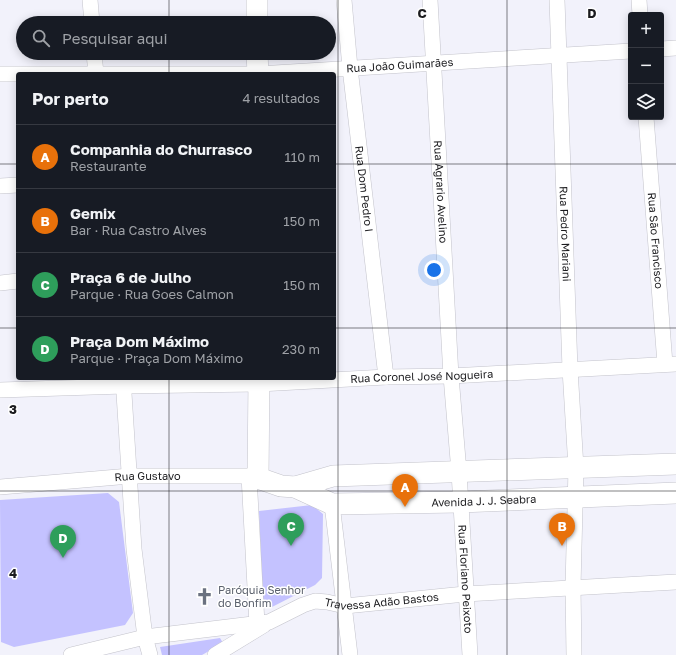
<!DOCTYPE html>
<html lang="pt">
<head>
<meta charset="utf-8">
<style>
	:root { --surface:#171b24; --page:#242831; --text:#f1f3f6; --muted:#9ea1a6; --line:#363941; --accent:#8db9a8 }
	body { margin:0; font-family:"Golos Text",sans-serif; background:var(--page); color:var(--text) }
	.controls { position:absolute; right:12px; top:12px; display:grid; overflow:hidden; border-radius:4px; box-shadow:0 2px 10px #0003 }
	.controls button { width:36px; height:36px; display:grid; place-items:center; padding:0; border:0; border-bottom:1px solid var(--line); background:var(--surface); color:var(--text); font:20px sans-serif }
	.you { position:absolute; left:434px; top:270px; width:14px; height:14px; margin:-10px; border:3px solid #fff; border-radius:50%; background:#1a73e8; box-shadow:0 0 0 6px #1a73e833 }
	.badge { display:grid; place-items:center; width:26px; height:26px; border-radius:50%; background:var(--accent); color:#fff; font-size:13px; font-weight:700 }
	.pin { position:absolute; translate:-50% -33px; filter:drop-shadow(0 1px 2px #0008) }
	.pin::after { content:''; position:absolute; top:21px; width:14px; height:12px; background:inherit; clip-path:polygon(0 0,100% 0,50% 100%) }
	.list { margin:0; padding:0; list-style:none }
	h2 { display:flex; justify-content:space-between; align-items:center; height:52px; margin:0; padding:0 16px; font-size:17px }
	h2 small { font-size:13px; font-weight:400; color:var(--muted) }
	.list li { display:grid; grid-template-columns:26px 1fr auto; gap:12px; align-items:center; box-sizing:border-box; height:64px; padding:0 16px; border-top:1px solid var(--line) }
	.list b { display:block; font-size:15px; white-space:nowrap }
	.list p { margin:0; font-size:13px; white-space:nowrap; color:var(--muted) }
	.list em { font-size:13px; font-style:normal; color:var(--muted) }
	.icon { flex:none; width:22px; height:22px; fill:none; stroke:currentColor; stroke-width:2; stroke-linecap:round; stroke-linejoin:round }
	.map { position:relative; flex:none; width:676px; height:655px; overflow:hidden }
	.search { position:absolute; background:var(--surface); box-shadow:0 2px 10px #0003; left:16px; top:16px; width:320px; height:44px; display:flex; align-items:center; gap:10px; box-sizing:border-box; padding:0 14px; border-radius:22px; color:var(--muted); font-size:15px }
	.panel { position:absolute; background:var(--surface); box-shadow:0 2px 10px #0003; left:16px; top:72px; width:320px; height:308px; border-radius:4px }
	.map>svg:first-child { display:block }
</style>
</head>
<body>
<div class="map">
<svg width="676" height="655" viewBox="0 0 676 655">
	<rect width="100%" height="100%" fill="#f2f2fb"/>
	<path fill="#c4c2ff" d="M108,493L119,502L133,613L125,625L14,647L1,642L0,500Z
		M312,505L323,514L322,578L315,585L270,608L263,605L259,511Z
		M220,638L223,643L202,655H162L160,647Z"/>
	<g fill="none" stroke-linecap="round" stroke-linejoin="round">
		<defs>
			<g id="street">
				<path d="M90,0L92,23"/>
				<path id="s1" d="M344,0L350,68L386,377"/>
				<path id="s2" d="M430,0L451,376L459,472L470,655"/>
				<path id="s3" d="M557,0L570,369L576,468L573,587L574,655"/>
				<path d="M639,0L640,15"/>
				<path d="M661,49L676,48"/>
				<path d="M94,53L96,74"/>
				<path id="s4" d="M0,74H258L631,51"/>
				<path id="s5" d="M646,117L665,364"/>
				<path d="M0,186L18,185"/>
				<path d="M0,283L18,281"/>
				<path d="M123,378L134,549L145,637L150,655"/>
				<path id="s6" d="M0,390L124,386L259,384L386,377L451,376L676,364"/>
				<path d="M249,476L257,624"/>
				<path id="s7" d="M0,487L130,476H249L258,478"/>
				<path d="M332,504L350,655"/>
				<path id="s8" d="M71,655L145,637L269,622L303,605L315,601L327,602L345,606L465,594L676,582"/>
				<path d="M215,655L264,625"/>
			</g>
			<g id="secondary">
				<path d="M257,0V23"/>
				<path d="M257,53L258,74"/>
				<path id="s9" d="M259,378L258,478L281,486L295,487L332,504L460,502L676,493"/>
				<path d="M295,487L333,476L676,464"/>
			</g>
		</defs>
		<use href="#street" stroke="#c3c3cb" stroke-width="16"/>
		<use href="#secondary" stroke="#c3c3cb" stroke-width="22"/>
		<use href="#street" stroke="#fff" stroke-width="15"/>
		<use href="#secondary" stroke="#fff" stroke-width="21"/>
	</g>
	<path fill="none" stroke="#1c1c1f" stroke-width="1" stroke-opacity="0.55" d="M169,0V23M338,0V655M507,0V655M169,53V74M0,164H18M334,164H676M0,328H18M334,328H676M169,378V655M0,491H676"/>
	<defs>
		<symbol id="church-bare" viewBox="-9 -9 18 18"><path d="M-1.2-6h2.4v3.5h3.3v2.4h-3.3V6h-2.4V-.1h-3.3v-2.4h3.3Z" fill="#6b7280" stroke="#fff" stroke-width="2.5" paint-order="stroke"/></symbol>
	</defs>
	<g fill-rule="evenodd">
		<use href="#church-bare" x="192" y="584" width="25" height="25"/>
	</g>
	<g text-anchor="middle" stroke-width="3" stroke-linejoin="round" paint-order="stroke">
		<g font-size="11" fill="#1c1c1f" stroke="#fff">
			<text dy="4" stroke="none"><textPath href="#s4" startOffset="400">Rua João Guimarães</textPath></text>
			<text dy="4" stroke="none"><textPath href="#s1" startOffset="190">Rua Dom Pedro I</textPath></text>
			<text dy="4" stroke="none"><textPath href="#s2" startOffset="192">Rua Agrario Avelino</textPath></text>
			<text dy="4" stroke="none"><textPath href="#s3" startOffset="234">Rua Pedro Mariani</textPath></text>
			<text dy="4" stroke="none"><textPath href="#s5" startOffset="124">Rua São Francisco</textPath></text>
			<text dy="4" stroke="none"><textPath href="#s6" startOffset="422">Rua Coronel José Nogueira</textPath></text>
			<text dy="4" stroke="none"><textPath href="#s7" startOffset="148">Rua Gustavo</textPath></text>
			<text dy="4" stroke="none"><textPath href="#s9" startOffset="331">Avenida J. J. Seabra</textPath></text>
			<text dy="4" stroke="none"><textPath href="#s2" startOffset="580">Rua Floriano Peixoto</textPath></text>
			<text dy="4" stroke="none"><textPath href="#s8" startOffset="319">Travessa Adão Bastos</textPath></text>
		</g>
		<g font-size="11" fill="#5b616d" stroke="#fff" text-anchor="start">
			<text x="218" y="594">Paróquia Senhor<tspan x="218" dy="13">do Bonfim</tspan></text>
		</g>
	</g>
	<g font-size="13" text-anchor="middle" font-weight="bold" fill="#1c1c1f" stroke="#fff" stroke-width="3" stroke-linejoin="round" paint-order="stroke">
		<text x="422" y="18">C</text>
		<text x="592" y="18">D</text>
		<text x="13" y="414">3</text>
		<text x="13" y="578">4</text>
	</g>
</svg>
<div class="controls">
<button>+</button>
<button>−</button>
<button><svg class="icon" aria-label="layers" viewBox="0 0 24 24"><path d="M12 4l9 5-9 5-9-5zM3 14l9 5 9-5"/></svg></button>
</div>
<div class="you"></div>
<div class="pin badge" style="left:405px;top:507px;background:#e8710a">A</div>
<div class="pin badge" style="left:562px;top:546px;background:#e8710a">B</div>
<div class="pin badge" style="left:291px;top:546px;background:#2e9e5b">C</div>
<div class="pin badge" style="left:63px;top:558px;background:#2e9e5b">D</div>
<div class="search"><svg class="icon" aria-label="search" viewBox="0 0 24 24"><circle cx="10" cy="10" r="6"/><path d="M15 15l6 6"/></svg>Pesquisar aqui</div>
<section class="panel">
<h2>Por perto<small>4 resultados</small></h2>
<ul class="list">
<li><span class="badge" style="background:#e8710a">A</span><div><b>Companhia do Churrasco</b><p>Restaurante</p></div><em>110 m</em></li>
<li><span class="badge" style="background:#e8710a">B</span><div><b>Gemix</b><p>Bar · Rua Castro Alves</p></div><em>150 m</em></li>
<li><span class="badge" style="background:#2e9e5b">C</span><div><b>Praça 6 de Julho</b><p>Parque · Rua Goes Calmon</p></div><em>150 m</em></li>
<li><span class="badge" style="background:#2e9e5b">D</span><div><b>Praça Dom Máximo</b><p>Parque · Praça Dom Máximo</p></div><em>230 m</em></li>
</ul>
</section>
</div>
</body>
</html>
